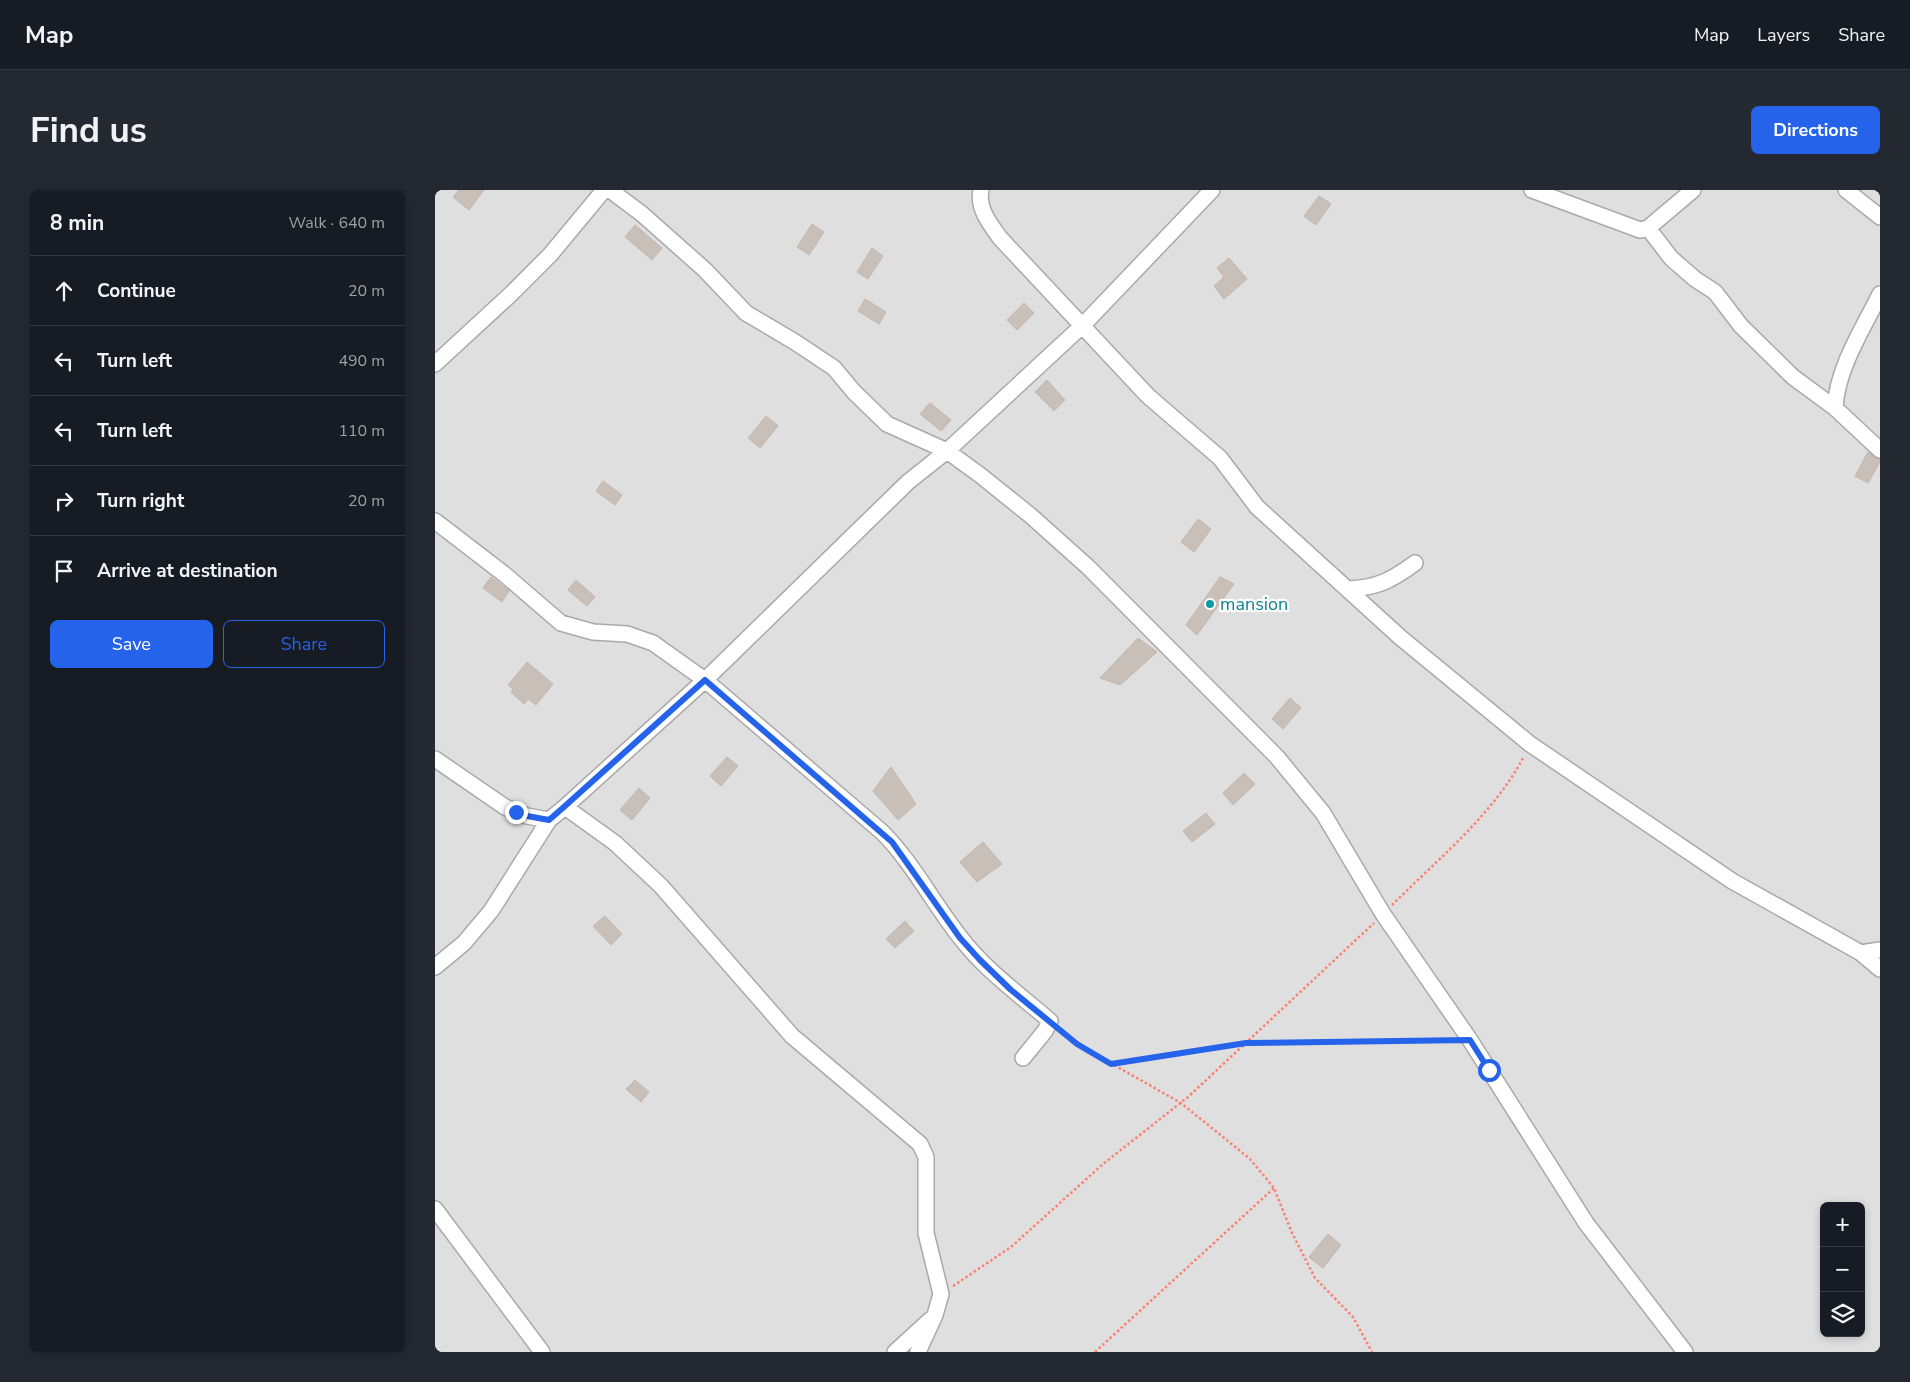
<!DOCTYPE html>
<html lang="en">
<head>
<meta charset="utf-8">
<style>
	:root { --surface:#171b24; --page:#242831; --text:#f1f3f6; --muted:#9ea1a6; --line:#363941; --accent:#2563eb }
	body { margin:0; font-family:"Nunito Sans",sans-serif; background:var(--page); color:var(--text) }
	.controls { position:absolute; right:15px; bottom:15px; display:grid; overflow:hidden; border-radius:8px; box-shadow:0 2px 8px #0003 }
	.controls button { width:45px; height:45px; display:grid; place-items:center; padding:0; border:0; border-bottom:1px solid var(--line); background:var(--surface); color:var(--text); font:25px sans-serif }
	.stop { position:absolute; width:15px; height:15px; margin:-11px; border:4px solid #2563eb; border-radius:50%; background:#fff }
	.stop.end { background:#2563eb; border-color:#fff; box-shadow:0 1px 5px #0008 }
	.list { margin:0; padding:0; list-style:none }
	h2 { display:flex; justify-content:space-between; align-items:center; height:65px; margin:0; padding:0 20px; font-size:21px }
	h2 small { font-size:16px; font-weight:400; color:var(--muted) }
	.list li { display:grid; grid-template-columns:32px 1fr auto; gap:15px; align-items:center; box-sizing:border-box; height:70px; padding:0 20px; border-top:1px solid var(--line) }
	.list b { display:block; font-size:19px; white-space:nowrap }
	.list em { font-size:16px; font-style:normal; color:var(--muted) }
	.actions { display:flex; gap:10px; padding:15px 20px }
	.actions a { flex:1; padding:11px 0; border:1px solid var(--accent); border-radius:8px; text-align:center; font-size:18px; color:var(--accent) }
	.actions .main { background:var(--accent); color:#fff }
	.icon { flex:none; width:28px; height:28px; fill:none; stroke:currentColor; stroke-width:2; stroke-linecap:round; stroke-linejoin:round }
	.map { position:relative; flex:none; width:1445px; height:1162px; overflow:hidden; border-radius:8px }
	header { display:flex; align-items:center; gap:30px; box-sizing:border-box; height:70px; padding:0 25px; background:var(--surface); border-bottom:1px solid var(--line) }
	header strong { font-size:24px }
	nav { display:flex; gap:28px; margin-inline-start:auto; font-size:18px }
	.intro { display:flex; align-items:center; justify-content:space-between; box-sizing:border-box; height:120px; padding:0 30px }
	h1 { margin:0; font-size:35px }
	.button { padding:12px 22px; border-radius:8px; background:var(--accent); color:#fff; font-size:18px; font-weight:700 }
	main { display:flex; gap:30px; padding:0 30px }
	aside { flex:1; background:var(--surface); border-radius:8px; box-shadow:0 2px 8px #0003 }
	.map>svg:first-child { display:block }
</style>
</head>
<body>
<header>
<strong>Map</strong>
<nav><a>Map</a><a>Layers</a><a>Share</a></nav>
</header>
<div class="intro"><h1>Find us</h1><a class="button">Directions</a></div>
<main>
<aside>
<h2>8 min<small>Walk · 640 m</small></h2>
<ul class="list">
<li><svg class="icon" aria-label="ahead" viewBox="0 0 24 24"><path d="M12 20V5M6 11l6-6 6 6"/></svg><div><b>Continue</b></div><em>20 m</em></li>
<li><svg class="icon" aria-label="left" viewBox="0 0 24 24"><path d="M17 20v-9H6M10 6l-5 5 5 5"/></svg><div><b>Turn left</b></div><em>490 m</em></li>
<li><svg class="icon" aria-label="left" viewBox="0 0 24 24"><path d="M17 20v-9H6M10 6l-5 5 5 5"/></svg><div><b>Turn left</b></div><em>110 m</em></li>
<li><svg class="icon" aria-label="right" viewBox="0 0 24 24"><path d="M7 20v-9h11M14 6l5 5-5 5"/></svg><div><b>Turn right</b></div><em>20 m</em></li>
<li><svg class="icon" aria-label="arrive" viewBox="0 0 24 24"><path d="M6 21V4h12l-3 4 3 4H6"/></svg><div><b>Arrive at destination</b></div></li>
</ul>
<div class="actions"><a class="main">Save</a><a>Share</a></div>
</aside>
<div class="map">
<svg width="1445" height="1162" viewBox="0 0 1445 1162">
	<rect width="100%" height="100%" fill="#f2efe9"/>
	<path fill="#e0dfdf" fill-rule="evenodd" d="M0,0H1445V1162H0ZM1389,1016H1426V1143H1389Z"/>
	<path fill="#c7bfb8" stroke="#c4b6ab" d="M24,0H49L34,20L18,7Z
		M884,6L896,14L881,35L869,26Z
		M377,34L389,42L374,65L362,57Z
		M200,35L227,58L217,70L190,47Z
		M437,58L448,66L433,89L422,82Z
		M794,68L812,89L789,109L779,96L789,87L782,78Z
		M430,109L451,122L444,134L423,121Z
		M589,113L599,123L582,140L572,130Z
		M612,190L630,210L619,221L600,202Z
		M495,213L516,230L506,241L485,224Z
		M331,226L343,236L325,258L313,248Z
		M1433,262L1439,267L1445,269V272L1433,293L1420,286Z
		M168,291L187,305L180,315L161,301Z
		M763,329L776,339L759,362L746,352Z
		M56,387L74,401L67,412L48,398Z
		M785,387L799,394L762,445L751,435Z
		M141,390L160,407L152,416L133,400Z
		M703,448L722,462L685,495L665,488Z
		M92,472L118,494L101,515L93,509L89,514L76,502L78,499L73,495Z
		M855,508L866,518L848,539L837,529Z
		M292,567L303,576L286,596L275,586Z
		M456,577L481,614L463,630L438,601Z
		M809,583L820,594L798,615L788,603Z
		M204,598L215,608L197,630L185,620Z
		M771,623L780,634L757,652L748,641Z
		M548,652L567,674L542,692L525,672Z
		M170,726L187,744L176,755L158,736Z
		M470,731L479,741L460,758L451,749Z
		M200,890L214,902L206,912L191,899Z
		M893,1044L906,1055L888,1078L874,1067Z"/>
	<g fill="none" stroke-linecap="round" stroke-linejoin="round">
		<defs>
			<path id="minor" d="M175,0L207,24L270,80L311,123L360,152L399,178L419,202L452,234L512,261L545,285L596,326L653,377L842,567L888,623L948,724L1035,850L1151,1033L1250,1162
				M546,0C542,18 555,34 565,48L713,206L785,268L822,317L966,448L1095,554L1297,691L1426,763L1445,779
				M1097,0L1205,40L1213,38L1258,0
				M1411,0L1445,27
				M1213,38L1236,68L1260,89L1280,102L1306,136L1358,187L1400,218
				M1445,104C1428,139 1402,178 1400,218L1445,260
				M0,174L76,104L115,65L169,0
				M0,331L69,384L126,433L158,442L192,444L218,453L270,490L447,642C478,673 498,713 525,747C550,780 584,804 615,831L610,841L588,868
				M913,399C942,398 957,390 980,373
				M0,569L70,617L92,626L114,630
				M130,617L180,653L226,696L357,846L485,954L491,967V1043L506,1104L500,1125L483,1162
				M1426,763L1445,760
				M0,777L29,753L56,721L114,630L130,617L270,490L473,292L512,261L648,135L777,0
				M0,1019L107,1162
				M460,1162L495,1130"/>
		</defs>
		<use href="#minor" stroke="#a9a9a9" stroke-width="18"/>
		<path stroke="#fa8072" stroke-width="2.5" stroke-dasharray="2.5 2.5" stroke-linecap="butt" d="M957,715C1002,670 1060,623 1089,566
			M625,840L642,854L746,913L815,969L839,998L857,1043L880,1088L918,1127L937,1162
			M678,873L811,853L1018,850
			M518,1096L576,1057L668,974L753,907L939,733
			M660,1162L839,998"/>
		<use href="#minor" stroke="#fff" stroke-width="15"/>
	</g>
	<g fill="none" stroke-linecap="round" stroke-linejoin="round">
		<path stroke="#2563eb" stroke-width="6" d="M81,622L92,626L114,630L130,616L270,490L457,652L525,748L545,770L576,800L642,854L676,874L811,853L1035,850L1054,880"/>
	</g>
	<circle fill="#0f9aa8" stroke="#fff" stroke-width="2" cx="775" cy="414" r="5"/>
	<g text-anchor="middle" stroke-width="4.5" stroke-linejoin="round" paint-order="stroke">
		<g font-size="18" fill="#0d838f" stroke="#fff" text-anchor="start">
			<text x="785" y="420">mansion</text>
		</g>
	</g>
</svg>
<div class="controls">
<button>+</button>
<button>−</button>
<button><svg class="icon" aria-label="layers" viewBox="0 0 24 24"><path d="M12 4l9 5-9 5-9-5zM3 14l9 5 9-5"/></svg></button>
</div>
<div class="stop" style="left:1054px;top:880px"></div>
<div class="stop end" style="left:81px;top:622px"></div>
</div>
</main>
</body>
</html>
